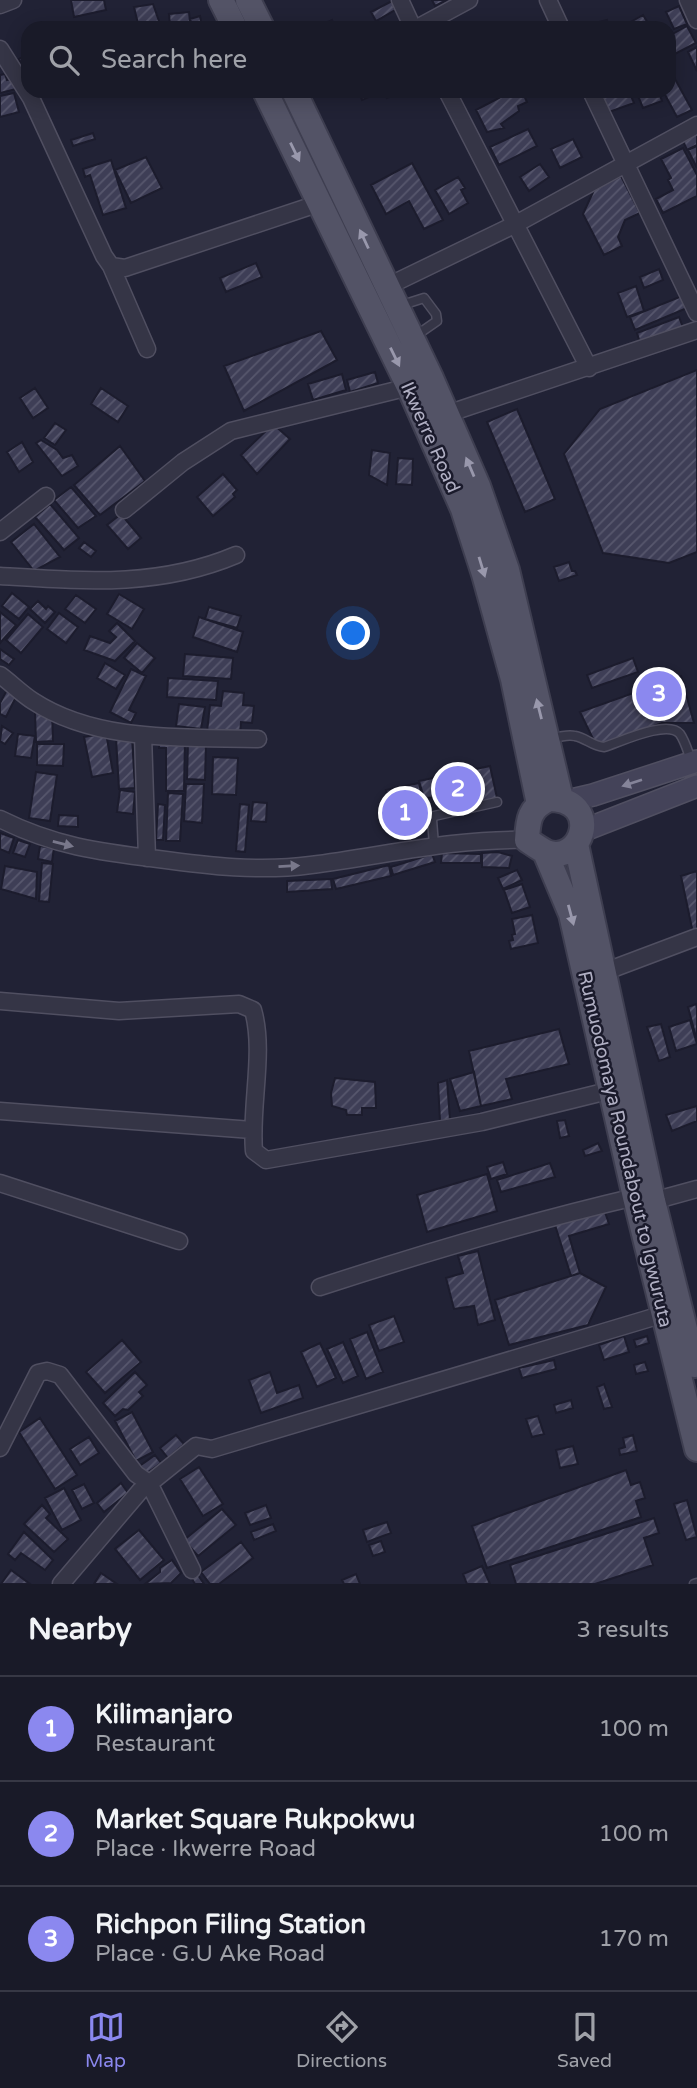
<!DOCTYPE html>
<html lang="en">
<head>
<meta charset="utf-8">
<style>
	:root { --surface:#191a28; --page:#222330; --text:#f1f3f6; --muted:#9fa1a8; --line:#373845; --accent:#8b88ef }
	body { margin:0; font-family:"Varela Round",sans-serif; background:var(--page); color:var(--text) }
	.you { position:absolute; left:354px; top:634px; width:24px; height:24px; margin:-18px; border:5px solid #fff; border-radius:50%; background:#1a73e8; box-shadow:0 0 0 10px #1a73e833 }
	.badge { display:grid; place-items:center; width:46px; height:46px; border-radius:50%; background:var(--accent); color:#fff; font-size:23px; font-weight:700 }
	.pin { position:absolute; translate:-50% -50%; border:4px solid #fff; box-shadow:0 2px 7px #0006 }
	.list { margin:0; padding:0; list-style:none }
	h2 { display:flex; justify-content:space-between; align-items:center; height:91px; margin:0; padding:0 28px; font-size:30px }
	h2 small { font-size:23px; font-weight:400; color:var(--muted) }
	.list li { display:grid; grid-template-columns:46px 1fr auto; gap:21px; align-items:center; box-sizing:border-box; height:105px; padding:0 28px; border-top:2px solid var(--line) }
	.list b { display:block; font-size:26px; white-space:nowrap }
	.list p { margin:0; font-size:23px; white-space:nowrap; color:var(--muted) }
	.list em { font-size:23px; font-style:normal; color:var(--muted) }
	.icon { flex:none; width:38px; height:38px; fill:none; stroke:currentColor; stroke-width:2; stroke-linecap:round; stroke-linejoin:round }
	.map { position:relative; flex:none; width:697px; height:1584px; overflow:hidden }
	.search { position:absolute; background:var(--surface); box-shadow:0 4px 18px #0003; left:21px; right:21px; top:21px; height:77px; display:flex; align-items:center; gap:18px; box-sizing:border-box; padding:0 24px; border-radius:21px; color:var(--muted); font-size:26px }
	.sheet { height:406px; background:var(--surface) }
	nav { display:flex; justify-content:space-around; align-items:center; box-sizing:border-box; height:98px; border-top:2px solid var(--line); background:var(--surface); font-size:19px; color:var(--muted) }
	nav a { display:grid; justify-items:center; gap:4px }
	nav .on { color:var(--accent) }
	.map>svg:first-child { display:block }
</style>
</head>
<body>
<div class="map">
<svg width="697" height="1584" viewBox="0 0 697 1584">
	<defs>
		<pattern id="building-hatch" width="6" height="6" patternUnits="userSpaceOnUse" patternTransform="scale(1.75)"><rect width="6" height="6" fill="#3e3e56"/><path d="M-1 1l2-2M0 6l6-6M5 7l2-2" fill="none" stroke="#57576d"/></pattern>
	</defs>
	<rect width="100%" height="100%" fill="#212235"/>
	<path fill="url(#building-hatch)" stroke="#1c1c2d" stroke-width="2" d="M71,0H104L106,10L74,17Z
		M432,0H447L435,6Z
		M392,1L395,10L376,21L371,12Z
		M153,4L161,27L139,28L134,7Z
		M679,6L687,24L674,29L666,12Z
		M189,12L190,22L170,25L169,14Z
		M643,15L651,28H633L629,23Z
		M200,16L202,26L193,28L190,19Z
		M332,20L336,28H314Z
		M607,20L609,28H602L599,22Z
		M687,26L696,43L669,57V36Z
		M697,47V71L688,52Z
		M27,55L28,57V77L19,59Z
		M669,68L692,110L677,117L663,91H669Z
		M5,74L7,80L17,78L20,88L0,93V75Z
		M359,91H377L378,93L362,100Z
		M384,91H398L399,93L387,98Z
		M512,91H522L527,102L518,106L519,111L501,124L504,128L487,132L476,110Z
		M616,91H629L634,103L609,112L601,96Z
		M636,91H658L662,101L643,108Z
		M14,93L19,112L0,117V96Z
		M528,129L537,146L499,165L490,147Z
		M93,133L95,139L73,146L71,140Z
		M697,133V145L687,150L683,141Z
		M573,139L582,157L560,168L551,149Z
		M697,146V168L688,150Z
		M683,148L697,175V196L663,213L656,199L673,190L668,180L671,178L661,159Z
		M146,157L162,188L131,203L115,170Z
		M111,160L126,208L103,215L90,175L85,177L83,169Z
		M412,163L443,220L424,229L409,201L386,214L371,185Z
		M540,164L549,177L529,191L520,177Z
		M621,176L640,213L625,220L618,237L622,246L604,255L583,214L594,190Z
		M458,177L465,188L461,190L468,203L449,214L435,190Z
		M256,263L262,277L226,292L220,278Z
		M659,269L663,280L644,288L640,277Z
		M636,286L644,311L627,317L618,293Z
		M682,296L687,308L635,330L630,317Z
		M679,317L684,330L641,346L637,333Z
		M321,331L337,360L244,411L224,366Z
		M697,370V552L669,563L603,553L564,454L600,409Z
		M375,372L378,383L350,392L347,380Z
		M342,374L346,390L313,400L308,384Z
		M35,388L48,408L33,418L20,398Z
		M101,388L128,406L118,422L91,404Z
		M517,409L555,499L525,512L487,422Z
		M55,423L66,430L55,445L44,438Z
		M273,424L290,439L257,474L241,455Z
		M41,440L57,450L63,458L72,455L78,466L62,476L36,443Z
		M22,442L33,462L19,472L7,452Z
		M120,446L145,481L100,515L74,485Z
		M372,450L390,453L387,485L369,475Z
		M398,458L413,459L412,485L396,484Z
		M223,474L237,490L233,494L235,497L213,516L197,497Z
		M71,487L96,516L78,528L54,500Z
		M50,504L79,538L64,550L35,517Z
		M121,514L141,538L128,549L107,525Z
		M34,524L60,557L34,571L11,542Z
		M84,542L96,551L91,557L79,548Z
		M569,562L572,571H575L577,575L559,581L554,567Z
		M12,593L29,607L19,619L2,606Z
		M119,594L144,609L132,629L107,614Z
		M76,595L96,609L85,623L65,609Z
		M38,601L46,609L48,606L55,612L45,623L30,609Z
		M209,607L241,616L237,628L205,619Z
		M0,612L16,625L0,643Z
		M59,613L78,627L66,643L47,629Z
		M28,614L43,627L21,653L6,640Z
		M199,617L243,632L237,652L193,637Z
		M117,623L135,641L115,661L84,650L90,636L110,643L116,637L109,631Z
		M137,643L155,658L142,673L124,658Z
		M0,649L14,659L9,665L0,659Z
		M185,654L233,658L231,679L183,676Z
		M633,658L638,672L592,688L587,675Z
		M105,663L125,675L116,689L97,678Z
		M131,669L146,676L129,710L136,713L131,723L110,712Z
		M681,676L694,723H662L597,747L580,712Z
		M168,678L218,681L216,700L167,697Z
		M7,690L17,695L6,717L0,714V703Z
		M223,691L244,693L243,705L254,706L252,723L241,722L240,735L207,732L210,705L221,706Z
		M179,704L205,707L201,729L176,726Z
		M35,712H52L53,741L36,742Z
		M2,726L13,733L5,744L0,741Z
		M106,733L113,773L92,777L84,737Z
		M18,734L35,736L31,758L15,756Z
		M132,737L135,788L119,789L116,738Z
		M159,739H185L184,791H166V748H159Z
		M188,742L206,743L205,780L187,779Z
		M37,744H64L63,766L37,765Z
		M213,757L238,758L236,795L212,794Z
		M490,766L497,798L443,812L439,797L424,798L419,781Z
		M36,772L57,775L50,821L29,818Z
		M419,783L429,825L395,832L393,822L386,824L382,804L389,802L386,790Z
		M186,784H204L202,823L184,821Z
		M120,790L135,792L133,814L117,812Z
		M168,793L183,794L180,841H166Z
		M253,802L267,803L266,822L251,821Z
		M158,804L165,805L163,840H156Z
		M240,804L249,805L245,852L236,851Z
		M59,815L78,816V827L58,826Z
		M0,833L14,838L9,853L0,849Z
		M18,840L30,844L25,857L13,853Z
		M40,846L54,848L52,862L38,859Z
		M498,852L512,856L509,868L482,867V853Z
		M442,853L481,854V863H441Z
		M432,854L435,862L393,875L391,867Z
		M42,863L53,864L49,902L39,901Z
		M389,865L391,876L336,889L333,879Z
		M5,866L37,872L36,899L1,889Z
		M517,870L522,880L503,889L498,878Z
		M697,871V931L693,933L681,876Z
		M331,879L332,889L287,892V881Z
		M522,884L530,907L512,913L504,890Z
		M532,915L538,943L511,949L509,941L513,940L512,935L515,934L512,919Z
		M696,1004L697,1008V1041L688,1007Z
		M690,1020L697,1044L676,1051L669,1027Z
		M661,1024L670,1057L659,1061L647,1027Z
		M559,1029L569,1064L506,1079L512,1099L481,1106L469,1051Z
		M474,1072L481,1106L460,1111L450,1079Z
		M335,1078L375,1082L376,1108H362V1115H347L346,1110L332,1106L331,1093Z
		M447,1080L450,1120L440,1121L438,1083Z
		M697,1106V1121L672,1131L666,1115Z
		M565,1120L569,1136L560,1138L557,1121Z
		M598,1143L602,1151L585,1156L583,1150Z
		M503,1162L507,1174L491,1179L487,1167Z
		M550,1163L555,1177L501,1192L497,1180Z
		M487,1174L497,1211L427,1232L417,1195Z
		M604,1209L609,1224L569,1236L580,1273L571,1276L555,1225Z
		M478,1251L495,1320L478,1325L474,1306L454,1309L446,1278L463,1273L458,1256Z
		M580,1273L606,1287L588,1325L509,1345L495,1300Z
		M394,1316L404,1342L379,1351L369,1325Z
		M367,1332L383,1372L366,1379L350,1339Z
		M624,1336L629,1352L604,1360L599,1345Z
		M647,1336L649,1343L636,1347L634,1340Z
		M122,1340L141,1362L105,1393L86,1372Z
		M343,1342L358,1376L343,1383L327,1349Z
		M320,1343L336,1378L317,1387L301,1352Z
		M554,1360L556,1369L522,1378L519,1368Z
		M645,1362L648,1371L636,1374L634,1365Z
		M135,1372L147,1385L139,1392L143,1396L128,1410L123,1409L115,1416L103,1403Z
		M270,1372L277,1393L299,1385L303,1398L261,1413L249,1380Z
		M604,1384L612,1407L604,1409L597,1387Z
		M571,1400L573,1408L556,1413L554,1405Z
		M132,1412L153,1452L136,1461L115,1421Z
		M538,1416L544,1434L532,1437L526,1419Z
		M40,1418L77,1475L55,1489L19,1432Z
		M176,1435L184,1444L168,1458L160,1448Z
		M633,1435L637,1451L620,1455L619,1449L625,1447L623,1438Z
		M89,1437L99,1453L80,1465L70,1449Z
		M573,1446L578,1464L560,1468L556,1450Z
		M155,1455L161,1463L143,1476L137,1468Z
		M199,1467L223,1504L203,1516L180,1479Z
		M626,1470L631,1485L640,1482L645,1498L636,1501L641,1517L487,1568L472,1526Z
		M121,1483L128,1493L104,1512L97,1503Z
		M84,1484L94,1503L82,1509L72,1490Z
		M64,1488L81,1520L62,1530L45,1498Z
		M687,1500L697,1537L686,1540L674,1504Z
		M42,1505L50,1514L46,1518L68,1539L54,1552L24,1524Z
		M266,1505L271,1518L250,1525L245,1513Z
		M222,1509L236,1525L198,1556L184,1540Z
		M654,1518L659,1533L644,1538L653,1565L595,1584H516L510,1565Z
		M387,1522L391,1533L367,1542L363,1530Z
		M273,1524L276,1531L254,1540L251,1532Z
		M139,1530L164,1560L140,1580L115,1549Z
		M24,1532L53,1560L45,1570L21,1553L15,1560L8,1554Z
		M381,1541L385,1552L373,1556L369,1545Z
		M241,1542L253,1558L219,1584H210L201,1572Z
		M172,1560L181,1573L171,1583L145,1584L160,1572V1568Z
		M482,1566L490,1584H467L463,1574Z
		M11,1570L30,1584H1Z
		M101,1573L117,1584H94Z
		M356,1574L360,1584H344L342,1580Z
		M198,1575L204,1584H195L192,1579Z"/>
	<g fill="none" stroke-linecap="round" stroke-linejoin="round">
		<defs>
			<path id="service" d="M399,306L424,298L436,314L437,321L414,337
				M550,739C558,737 567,734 575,736C586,738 592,746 604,747C620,742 668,719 680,734C685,741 688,752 691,760
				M434,845L432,820L434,816L497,802
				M694,1584L697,1583"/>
			<path id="minor" d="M400,0L413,28
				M548,0L561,28
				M688,0L697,20
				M0,5L13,0
				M417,28L469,0
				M0,49L31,98L104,256L111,266L125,268L320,203
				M447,91L589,368
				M591,91L697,313
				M111,266L147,349
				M386,287L514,225L697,125
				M447,414L697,330
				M124,510L183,462L231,431L409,387
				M0,532L46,496
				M0,576C82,581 158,588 236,555
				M0,675C11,683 22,694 33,701C97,743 186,737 258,739
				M143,735L147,858
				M0,819C54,846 99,852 158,859C209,866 260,872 311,865C383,856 454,838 527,840
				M604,972L697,937
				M0,1001L119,1011L239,1004L253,1010C265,1052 250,1106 254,1151L266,1160L482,1122L620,1088
				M0,1111L252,1130
				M0,1183L179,1241
				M653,1201L697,1189
				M320,1287C424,1253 528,1222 635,1197
				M0,1448L38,1373L47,1371L60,1375L136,1474L149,1483L192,1570
				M61,1584L140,1491L196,1446L212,1449L664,1314"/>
			<path id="secondary" d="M567,801L593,795L697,761
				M582,831L697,786"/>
			<path id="primary" d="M221,0L235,28
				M248,0L262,28
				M265,91L409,387L463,509L484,574L513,679L539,804
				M294,91L431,378L478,486L507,570L561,799
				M549,799C603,799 583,866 546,852C540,849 533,844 527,840C528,820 529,808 549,799Z
				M576,844L653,1201L694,1365
				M545,852L571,914L635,1197L697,1449"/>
		</defs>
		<use href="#service" stroke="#504f61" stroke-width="11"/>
		<use href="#minor" stroke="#504f61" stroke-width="19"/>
		<use href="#secondary" stroke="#504f61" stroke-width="24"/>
		<use href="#primary" stroke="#3e3e50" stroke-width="28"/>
		<use href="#service" stroke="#353546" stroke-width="8"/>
		<use href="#minor" stroke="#353546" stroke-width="16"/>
		<use href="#secondary" stroke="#444359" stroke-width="21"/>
		<use href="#primary" stroke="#535366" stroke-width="24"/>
	</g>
	<defs><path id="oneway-solid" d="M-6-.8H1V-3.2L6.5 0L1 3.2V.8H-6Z" transform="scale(1.75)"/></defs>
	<g fill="#9998ac">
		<use href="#oneway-solid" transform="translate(295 152) rotate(64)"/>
		<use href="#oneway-solid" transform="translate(364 239) rotate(-115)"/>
		<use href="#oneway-solid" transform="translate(395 357) rotate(64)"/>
		<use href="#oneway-solid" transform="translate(470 467) rotate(-113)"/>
		<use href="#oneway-solid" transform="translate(482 567) rotate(73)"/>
		<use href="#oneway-solid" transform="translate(539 709) rotate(-104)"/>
		<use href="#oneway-solid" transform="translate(571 915) rotate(75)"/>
	</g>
	<use fill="#858499" href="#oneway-solid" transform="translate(632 783) rotate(162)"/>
	<g fill="#79788b">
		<use href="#oneway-solid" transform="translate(63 844) rotate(14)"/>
		<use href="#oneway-solid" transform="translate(289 866) rotate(-3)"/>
	</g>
	<g text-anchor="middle" stroke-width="5" stroke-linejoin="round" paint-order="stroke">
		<g font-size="19" fill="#b0afc3" stroke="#1a1a2b">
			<text transform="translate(431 437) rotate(66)" y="7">Ikwerre Road</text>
			<text transform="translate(626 1149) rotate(77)" y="7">Rumuodomaya Roundabout to Igwuruta</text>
		</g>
	</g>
</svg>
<div class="you"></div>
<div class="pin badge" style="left:405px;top:813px">1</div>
<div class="pin badge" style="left:458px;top:789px">2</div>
<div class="pin badge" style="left:659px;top:694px">3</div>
<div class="search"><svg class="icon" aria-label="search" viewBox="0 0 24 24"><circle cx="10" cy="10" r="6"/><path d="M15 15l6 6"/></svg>Search here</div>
</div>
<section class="sheet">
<h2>Nearby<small>3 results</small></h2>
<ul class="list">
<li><span class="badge">1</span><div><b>Kilimanjaro</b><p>Restaurant</p></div><em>100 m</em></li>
<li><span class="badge">2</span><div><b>Market Square Rukpokwu</b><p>Place · Ikwerre Road</p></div><em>100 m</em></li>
<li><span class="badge">3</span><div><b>Richpon Filing Station</b><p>Place · G.U Ake Road</p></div><em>170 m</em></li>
</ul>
</section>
<nav>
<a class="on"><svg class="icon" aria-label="map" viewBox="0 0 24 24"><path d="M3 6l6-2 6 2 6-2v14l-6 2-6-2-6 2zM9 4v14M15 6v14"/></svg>Map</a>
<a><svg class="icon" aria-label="directions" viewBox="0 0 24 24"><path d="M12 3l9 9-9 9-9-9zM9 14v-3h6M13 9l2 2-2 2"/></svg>Directions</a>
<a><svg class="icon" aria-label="saved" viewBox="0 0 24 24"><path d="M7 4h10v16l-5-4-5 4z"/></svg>Saved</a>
</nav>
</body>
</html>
